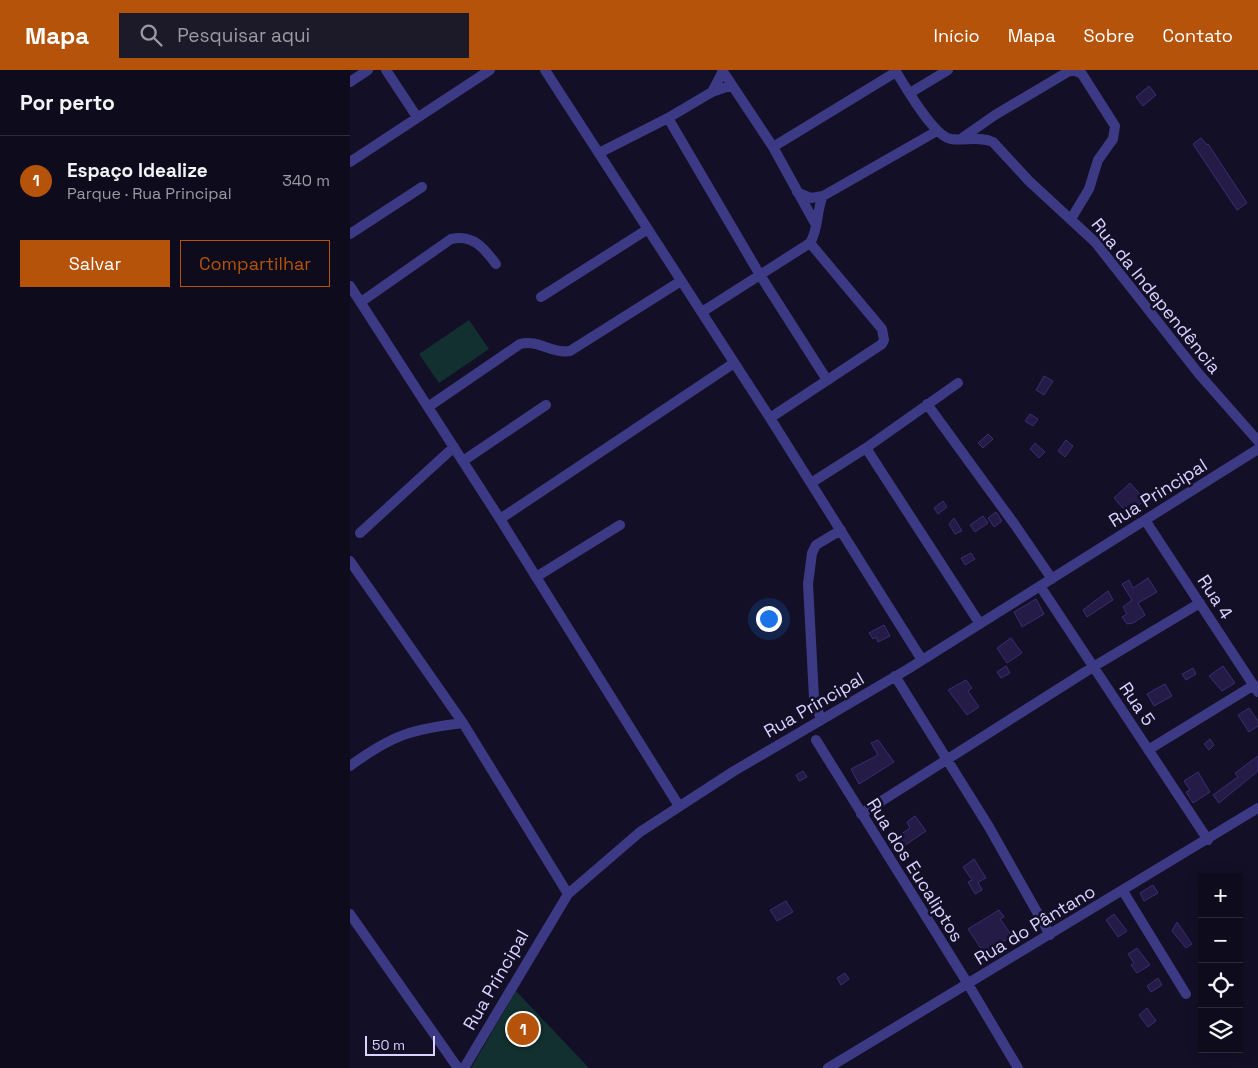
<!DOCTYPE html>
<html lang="pt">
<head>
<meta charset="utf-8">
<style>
	:root { --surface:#0e0b1c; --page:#1c1929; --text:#f1f3f6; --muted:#9b9ba3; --line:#2e2b3b; --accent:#b45309 }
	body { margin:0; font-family:"Space Grotesk",sans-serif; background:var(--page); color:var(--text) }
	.controls { position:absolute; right:15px; bottom:15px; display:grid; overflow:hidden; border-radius:0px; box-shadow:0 2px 12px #0003 }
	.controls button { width:45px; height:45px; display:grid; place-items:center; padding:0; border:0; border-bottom:1px solid var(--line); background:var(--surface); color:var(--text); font:25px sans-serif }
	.scale { position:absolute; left:15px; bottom:12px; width:70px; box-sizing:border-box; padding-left:5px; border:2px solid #d9d4ff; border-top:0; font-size:14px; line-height:18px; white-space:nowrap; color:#d9d4ff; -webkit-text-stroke:4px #130f26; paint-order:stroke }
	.you { position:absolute; left:418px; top:548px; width:18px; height:18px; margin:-12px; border:4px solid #fff; border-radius:50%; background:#1a73e8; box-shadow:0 0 0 8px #1a73e833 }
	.badge { display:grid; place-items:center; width:32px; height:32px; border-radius:50%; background:var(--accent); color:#fff; font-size:16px; font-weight:700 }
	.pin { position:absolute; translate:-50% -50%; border:2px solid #fff; box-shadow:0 1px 5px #0006 }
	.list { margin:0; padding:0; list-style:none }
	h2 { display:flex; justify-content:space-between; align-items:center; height:65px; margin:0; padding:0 20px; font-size:21px }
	h2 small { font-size:16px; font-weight:400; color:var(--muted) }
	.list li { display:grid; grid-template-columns:32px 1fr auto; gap:15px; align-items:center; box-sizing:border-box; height:90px; padding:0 20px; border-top:1px solid var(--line) }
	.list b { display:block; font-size:19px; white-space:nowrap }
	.list p { margin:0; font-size:16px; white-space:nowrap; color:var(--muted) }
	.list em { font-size:16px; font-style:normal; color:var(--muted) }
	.actions { display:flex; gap:10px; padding:15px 20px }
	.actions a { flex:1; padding:11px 0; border:1px solid var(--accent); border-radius:0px; text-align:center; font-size:18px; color:var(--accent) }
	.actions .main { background:var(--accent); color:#fff }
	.icon { flex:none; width:28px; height:28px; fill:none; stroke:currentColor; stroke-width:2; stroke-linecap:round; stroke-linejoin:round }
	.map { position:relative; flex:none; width:908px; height:998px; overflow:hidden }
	header { display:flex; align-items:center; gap:30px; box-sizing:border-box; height:70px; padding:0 25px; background:var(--accent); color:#fff }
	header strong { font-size:24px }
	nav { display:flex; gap:28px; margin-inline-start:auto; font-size:18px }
	.search { width:350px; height:45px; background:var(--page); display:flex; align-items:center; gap:12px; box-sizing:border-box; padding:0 18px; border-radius:0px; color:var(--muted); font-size:19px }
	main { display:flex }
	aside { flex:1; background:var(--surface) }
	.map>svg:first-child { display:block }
</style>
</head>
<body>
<header>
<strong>Mapa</strong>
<div class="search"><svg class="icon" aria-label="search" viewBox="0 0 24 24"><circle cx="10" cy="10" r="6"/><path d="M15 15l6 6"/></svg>Pesquisar aqui</div>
<nav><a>Início</a><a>Mapa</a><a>Sobre</a><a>Contato</a></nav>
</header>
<main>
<aside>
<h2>Por perto<small></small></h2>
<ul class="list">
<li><span class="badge">1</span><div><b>Espaço Idealize</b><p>Parque · Rua Principal</p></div><em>340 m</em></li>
</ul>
<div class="actions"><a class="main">Salvar</a><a>Compartilhar</a></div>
</aside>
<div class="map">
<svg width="908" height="998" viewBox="0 0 908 998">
	<rect width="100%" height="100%" fill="#130f26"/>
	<path fill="#12302f" d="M119,250L139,279L89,313L69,284Z
		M166,921L239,998H121Z"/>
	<path fill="#241b47" stroke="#3b2d73" d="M799,16L806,25L793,36L786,27Z
		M851,68L857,75L858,74L897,133L887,140L843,74Z
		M694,306L703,311L694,325L686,320Z
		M680,344L688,349L683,356L675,351Z
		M638,364L643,369L633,378L628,373Z
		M716,370L723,376L715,387L708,381Z
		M685,373L695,382L689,388L680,379Z
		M780,413L795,430L778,444L764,428Z
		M593,431L597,437L588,444L584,438Z
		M646,442L652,451L644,457L638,448Z
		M633,446L638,453L625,462L620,455Z
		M604,448L612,461L605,464L599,454Z
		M621,483L625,489L615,495L611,488Z
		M798,508L807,522L788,533L795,545L783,553L777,554L772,547L777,544L773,537L782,530L772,514L779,510L783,518Z
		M758,521L763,530L737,547L733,540Z
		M686,529L694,544L672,557L664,542Z
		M534,555L540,566L528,572L526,567L523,569L519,563Z
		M661,568L672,583L657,593L647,578Z
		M656,596L660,603L651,608L647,602Z
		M873,596L885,613L872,621L859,606Z
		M843,598L846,604L836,610L832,604Z
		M616,610L622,618L618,621L629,637L617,645L598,620Z
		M815,614L822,626L804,636L797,624Z
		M899,638L908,651V656L899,662L888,645Z
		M860,669L864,675L859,680L854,674Z
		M528,670L544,692L509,714L501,699L528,685L521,673Z
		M908,686V701L869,733L863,725L888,707L885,703Z
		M453,701L457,707L449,711L446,705Z
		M848,702L860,722L843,733L836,722L840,720L834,711Z
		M565,746L576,761L554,776L547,767L560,758L557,752Z
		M624,789L636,808L628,812L632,820L625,824L618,812L622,810L613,797Z
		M803,815L808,823L794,831L790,823Z
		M436,831L443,842L427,851L420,840Z
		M649,840L654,847L650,849L662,866L651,873L652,875L636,886L618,859Z
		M764,844L777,861L768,867L756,850Z
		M827,852L842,874L836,878L822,861Z
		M787,878L800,895L787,903L781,895L784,893L778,884Z
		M495,903L499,909L491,915L487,908Z
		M808,908L812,915L801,922L797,916Z
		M797,938L806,951L798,957L789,945Z"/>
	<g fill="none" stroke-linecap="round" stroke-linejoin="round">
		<path stroke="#3d3a85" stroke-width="10" d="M36,0L67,47
			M195,0L420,348L572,590
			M372,0L423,77L466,155
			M545,0C555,16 583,66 601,69C615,71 629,66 643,72L679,111L745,172L849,304L908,371
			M0,12L18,0
			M362,22L373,1
			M560,23L598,0
			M318,48L410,205L477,310
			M612,68L645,45L721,0
			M423,77L546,2
			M249,83L318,48L362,22L382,15
			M0,92L140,0
			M447,122L461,128L473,126L587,61
			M721,149L739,119L748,90L763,69L765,56L732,4L723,0
			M0,164L72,117
			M0,216L150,449L329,736
			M191,227L298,159
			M11,232L101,169C123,164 134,178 146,194
			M352,242L460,173C469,159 466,141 473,126
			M577,334L665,455L702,509
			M78,337L170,274C188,269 202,284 220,281L331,211
			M420,348L532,274L534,270L532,259L460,173
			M516,378L630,554
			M113,391L196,335
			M461,413L516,378L608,313
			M150,449L384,293
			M795,450L908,622
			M10,463L104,377
			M0,491L113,653L218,824
			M186,507L270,455
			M690,516L858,770
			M545,606L639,757L700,865
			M471,650L464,628L458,514L462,483L466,475L491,460
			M466,670L618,914L668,998
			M798,680L904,615
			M0,696C42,665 62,659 113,653
			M511,744L743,597L850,533
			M773,821L836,924
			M0,844L108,998
			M114,998L218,824L290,762L384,701L558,599L908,379
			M478,998L908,738"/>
	</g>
	<g text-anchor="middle" stroke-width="5" stroke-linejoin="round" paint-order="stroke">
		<g font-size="18" fill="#d9d4ff" stroke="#130f26">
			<text transform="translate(806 226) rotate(51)" y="6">Rua da Independência</text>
			<text transform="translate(808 423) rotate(-32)" y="6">Rua Principal</text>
			<text transform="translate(865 527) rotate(57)" y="6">Rua 4</text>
			<text transform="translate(787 634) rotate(56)" y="6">Rua 5</text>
			<text transform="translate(464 635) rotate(-30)" y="6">Rua Principal</text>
			<text transform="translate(565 800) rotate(58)" y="6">Rua dos Eucaliptos</text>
			<text transform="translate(685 855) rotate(-31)" y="6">Rua do Pântano</text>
			<text transform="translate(146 910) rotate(-60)" y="6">Rua Principal</text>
		</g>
	</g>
</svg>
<div class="controls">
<button>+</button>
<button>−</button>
<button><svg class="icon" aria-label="locate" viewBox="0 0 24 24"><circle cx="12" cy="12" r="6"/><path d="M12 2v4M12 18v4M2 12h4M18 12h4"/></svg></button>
<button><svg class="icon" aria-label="layers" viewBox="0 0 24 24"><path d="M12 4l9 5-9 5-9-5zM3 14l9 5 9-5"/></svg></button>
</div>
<div class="scale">50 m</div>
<div class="you"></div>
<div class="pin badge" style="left:173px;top:959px">1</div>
</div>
</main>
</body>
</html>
